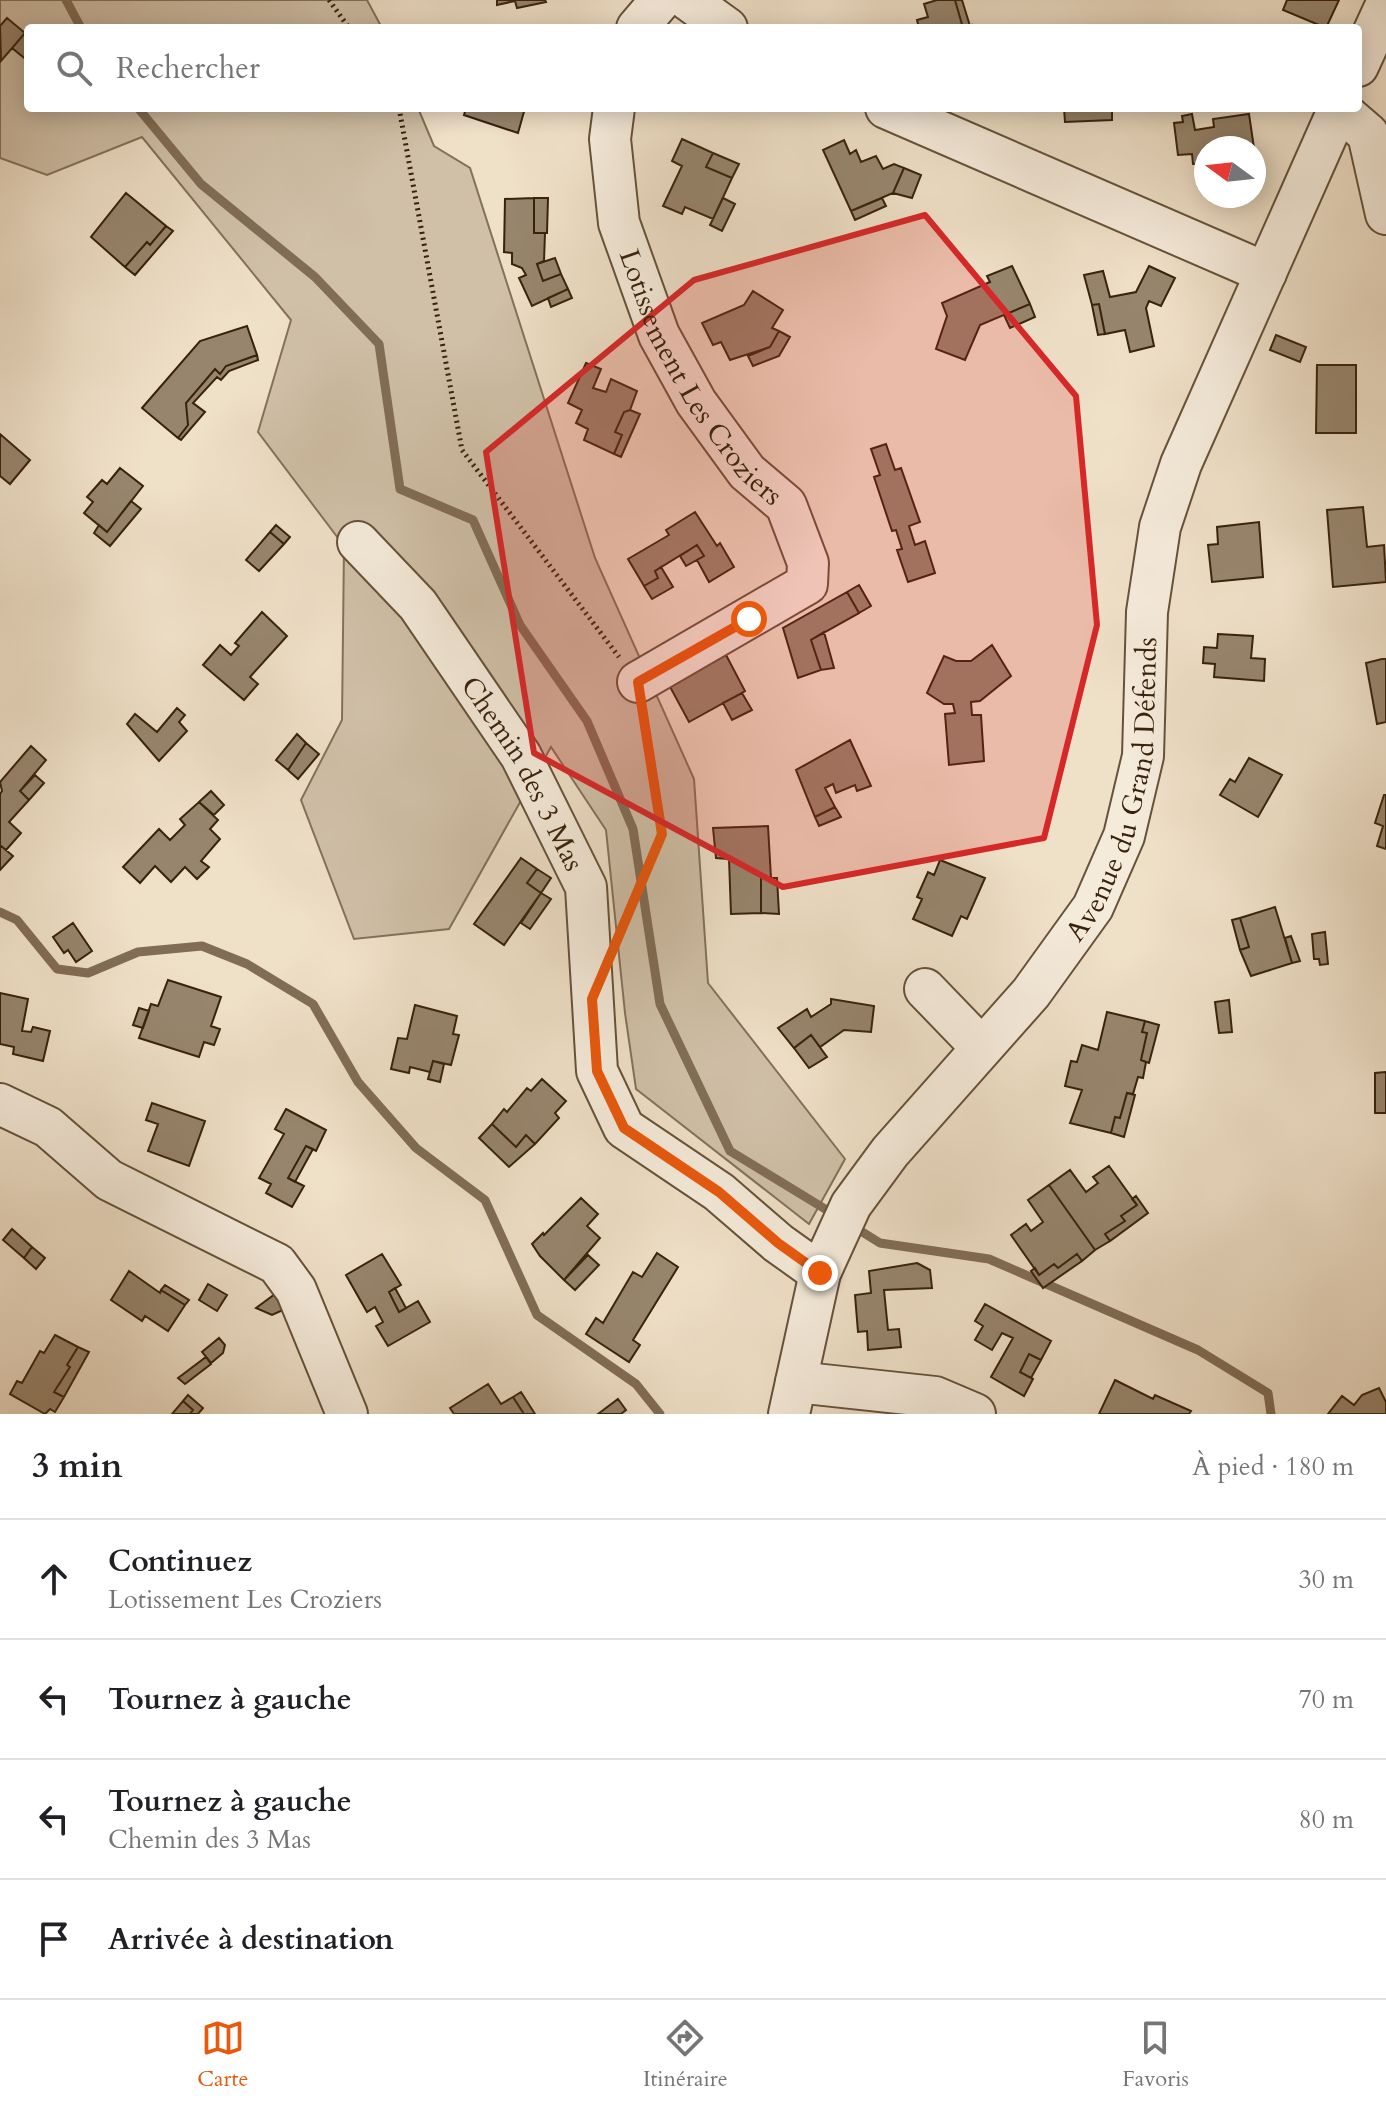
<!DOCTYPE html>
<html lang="fr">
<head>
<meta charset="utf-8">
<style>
	:root { --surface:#fff; --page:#f6f6f6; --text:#202124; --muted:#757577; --line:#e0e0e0; --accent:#ea580c }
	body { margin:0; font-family:Cardo,serif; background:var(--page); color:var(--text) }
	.compass { position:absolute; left:1194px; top:136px; width:72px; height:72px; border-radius:50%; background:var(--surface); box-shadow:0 4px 20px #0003; rotate:285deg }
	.stop { position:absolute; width:24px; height:24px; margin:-18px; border:6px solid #ea580c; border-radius:50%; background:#fff }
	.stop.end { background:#ea580c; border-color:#fff; box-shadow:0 2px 8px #0008 }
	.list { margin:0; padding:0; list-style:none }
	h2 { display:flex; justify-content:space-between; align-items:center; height:104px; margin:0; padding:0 32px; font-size:34px }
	h2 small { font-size:26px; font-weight:400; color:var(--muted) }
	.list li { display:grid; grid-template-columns:52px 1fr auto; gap:24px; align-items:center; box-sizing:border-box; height:120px; padding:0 32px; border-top:2px solid var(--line) }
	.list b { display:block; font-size:30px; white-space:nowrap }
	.list p { margin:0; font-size:26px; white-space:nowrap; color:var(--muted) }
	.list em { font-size:26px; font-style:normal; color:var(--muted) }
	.icon { flex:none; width:44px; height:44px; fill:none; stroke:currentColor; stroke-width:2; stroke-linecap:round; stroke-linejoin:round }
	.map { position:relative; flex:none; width:1386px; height:1414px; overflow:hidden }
	.search { position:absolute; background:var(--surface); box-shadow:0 4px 20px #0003; left:24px; right:24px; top:24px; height:88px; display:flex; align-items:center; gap:20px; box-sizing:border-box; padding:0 28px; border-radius:8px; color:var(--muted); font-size:30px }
	.sheet { height:584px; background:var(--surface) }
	nav { display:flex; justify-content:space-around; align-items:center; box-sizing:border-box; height:112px; border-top:2px solid var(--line); background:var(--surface); font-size:22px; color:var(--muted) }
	nav a { display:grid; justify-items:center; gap:4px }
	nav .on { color:var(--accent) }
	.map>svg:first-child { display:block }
</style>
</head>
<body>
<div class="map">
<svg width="1386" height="1414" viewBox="0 0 1386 1414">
	<rect width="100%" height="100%" fill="#efe0c8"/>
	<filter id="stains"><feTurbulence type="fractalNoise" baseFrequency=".0025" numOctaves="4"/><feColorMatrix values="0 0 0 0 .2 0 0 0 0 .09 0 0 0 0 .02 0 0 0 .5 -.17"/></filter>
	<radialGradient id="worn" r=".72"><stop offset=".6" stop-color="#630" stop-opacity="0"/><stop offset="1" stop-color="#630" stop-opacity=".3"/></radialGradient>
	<path fill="#d0c0a8" stroke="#84715a" stroke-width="2" d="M0,0H367L382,28H28V108H418L434,146L470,168L595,558L694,779L708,983L845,1159L809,1224L636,1089L625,1013L606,830L551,747L449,929L354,939L301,800L342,720L344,546L258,432L291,320L142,137L47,175L0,158Z"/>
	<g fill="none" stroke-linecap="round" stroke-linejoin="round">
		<path stroke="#816d56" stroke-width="9" d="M66,0L81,28
			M138,108L201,184L315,277L379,344L400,489L473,520L520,625L587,721L633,829L660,1004L730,1151L835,1215
			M0,912L17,920L57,969L88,973L138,952L202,946L247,964L313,1004L358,1082L416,1148L485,1200L537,1315L636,1384L660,1414
			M851,1225L880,1243L989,1259L1198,1350L1268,1393L1271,1414"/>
	</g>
	<path fill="#97856d" stroke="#38220b" stroke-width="2" d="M497,0H545L546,2L517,8L515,1L497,5Z
		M937,0H955L963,28L972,25V28H919L917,20L928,17L924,4Z
		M955,0H962L970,26L963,28Z
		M1287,0H1339L1326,28L1283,10Z
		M7,18L25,33L1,61L0,26Z
		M25,33L28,35V61L12,48Z
		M466,108H525L518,133L464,115Z
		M1064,108H1112V120L1065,122Z
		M1192,114L1195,130L1214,127L1213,119L1249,114L1254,148H1206V163L1193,164L1192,154L1178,155L1174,123L1183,122L1182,116Z
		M682,139L713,153L706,167L732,178L713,219L685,207L682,214L663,206L682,166L672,161Z
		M844,140L850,154L856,150L861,162L876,156L883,169L894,164L904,168L893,193L851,211L823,150Z
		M713,153L739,164L732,178L706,167Z
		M904,168L921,175L912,198L893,193Z
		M126,193L166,226L150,245L147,242L125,267L91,237Z
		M534,198V233H545L544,261L537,264L543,281L561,274L568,289L532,306L519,278L526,275L522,268L512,264V253L504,252L505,199Z
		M534,198H548L547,233H534Z
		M723,198L735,204L722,231L710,225Z
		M882,198L886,206L855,220L851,211Z
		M166,226L173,231L135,275L125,267L147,242L150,245Z
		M555,258L561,274L543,281L537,264Z
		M1012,266L1030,304L980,325L965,360L936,349L947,316L942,303L990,282L987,276Z
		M1149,266L1175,278L1161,306L1149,301L1146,308L1154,346L1130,352L1125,330L1105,334L1099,304L1092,305L1084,275L1103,271L1110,297L1136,292Z
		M568,289L572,298L551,307L548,298Z
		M753,291L783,310L772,328L779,331L770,347L730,360L721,342L713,345L702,323L744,305Z
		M1030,304L1035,317L1010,328L1004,315Z
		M1099,304L1105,334L1098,335L1092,305Z
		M247,326L257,355L226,366L220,374L215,369L186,403L188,425L178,438L142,408L200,341Z
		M779,331L790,337L779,356L753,366L748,356L770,347Z
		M1276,335L1306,347L1300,362L1270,350Z
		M257,355L258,360L229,371L221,380L217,377L193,403L205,412L181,440L178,438L188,425L186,403L215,369L220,374L226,366Z
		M586,363L601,369L593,388L606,392L611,379L637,391L630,410L624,412L615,432L622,435L614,454L584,440L588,429L576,423L582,410L568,403Z
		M1317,365H1356V433H1316Z
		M630,410L640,414L621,457L614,454L622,435L615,432L624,412Z
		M0,434L30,460L10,484L0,476Z
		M886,444L895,470L901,468L920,522L909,526L915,545L925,541L935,573L908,582L897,550L902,549L896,530L892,531L874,477L880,475L871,449Z
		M120,468L143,486L107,532L84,513L93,502L87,497L102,480L107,484Z
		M131,501L141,509L110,546L94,533L99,525L107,532Z
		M1363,507L1367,547L1384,545L1386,582L1333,587L1327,510Z
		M695,512L717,546L720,543L734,567L709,582L697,560L704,556L697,545L655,571L658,578L644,586L628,559L669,535L666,530Z
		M1259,522L1263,577L1212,582L1208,545L1218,544L1217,527Z
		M276,525L290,537L284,544L270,532Z
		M270,532L284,544L259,571L246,560Z
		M697,545L704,556L686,566L680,556Z
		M661,567L673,587L652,599L644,586L658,578L655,571Z
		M859,585L871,606L859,613L847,592Z
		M847,592L859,613L811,640L821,670L798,678L783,628Z
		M262,612L287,636L250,677L258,684L244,700L203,665L220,645L231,655L239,646L235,643Z
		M824,632L834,668L821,670L811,640Z
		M1218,634L1253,636L1251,658L1265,659L1264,681L1214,677L1215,664L1203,663L1204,647L1217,648Z
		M992,645L1011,676L980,701L971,702L972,715H981L984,761L949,765L945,714L955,713L953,704H944L927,693L944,656L956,661H971Z
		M726,655L745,691L689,722L669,685Z
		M1382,659H1386V722L1377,724L1366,663Z
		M742,693L752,710L732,720L723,703Z
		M177,708L185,715L179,722L187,731L159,761L127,724L135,714L157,732Z
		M297,734L306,743L288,770L276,760Z
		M850,740L871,786L857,791L855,785L836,793L833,784L825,788L835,807L815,817L796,770Z
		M306,743L319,754L298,779L288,770Z
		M31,746L46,760L20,791L29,800L9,822L21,833L6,850L0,845V794L2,791L0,782Z
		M1249,758L1282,775L1258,817L1220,795L1230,779L1235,782Z
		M35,775L44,783L29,800L20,791Z
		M211,791L224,805L214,815L199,802Z
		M1384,795H1386V849L1377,846L1383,826L1375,823Z
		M199,802L218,820L210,829L220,839L201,861L209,867L197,879L185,867L171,882L155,866L140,883L123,867L159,829L170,840L185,825L180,819Z
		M835,807L841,817L819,826L815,817Z
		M768,826L771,878H761V913L731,914L729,859L716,858L713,828Z
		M0,845L13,856L0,870Z
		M521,858L537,869L527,883L541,893L504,945L474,924Z
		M940,860L985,878L967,919L961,916L952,936L913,919L922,899L917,897L928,872L934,875Z
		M537,869L551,878L541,893L527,883Z
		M761,878H777L779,914L761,913Z
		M541,893L551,899L530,929L521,923Z
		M1275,907L1292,963L1251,976L1240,950L1249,947L1240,918Z
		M1240,918L1249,947L1240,950L1232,920Z
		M73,923L92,951L76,962L68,950L64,953L53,937Z
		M1325,932L1328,964L1320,965L1319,959H1314L1312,934Z
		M1291,936L1300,961L1292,963L1285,938Z
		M168,980L221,997L211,1026L220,1029L214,1045L204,1042L199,1057L139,1038L151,1004L158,1006Z
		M0,993L28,999L22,1031L31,1032L33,1027L50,1031L43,1061L13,1054L14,1047L0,1044Z
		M831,999L874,1006L871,1032L844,1030L820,1047L811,1035L794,1048L778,1028L807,1009L811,1017L831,1004Z
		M1229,1000L1232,1032L1219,1033L1215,1002Z
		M415,1005L457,1016L453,1034L459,1035L451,1065L433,1061L430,1072L410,1067L409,1073L391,1069L398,1038L407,1039Z
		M139,1008L149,1011L143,1028L133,1025Z
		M1107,1012L1145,1021L1142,1032L1147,1033L1141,1060L1146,1062L1143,1078L1138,1077L1133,1094L1127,1093L1120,1118L1115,1117L1111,1133L1070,1123L1082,1090L1065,1086L1071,1061L1077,1062L1082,1045L1098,1050Z
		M1145,1021L1159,1025L1149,1063L1141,1060L1147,1033L1142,1032Z
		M811,1035L827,1057L809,1068L794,1048Z
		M433,1061L444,1064L440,1082L428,1079Z
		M1386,1072V1113H1375V1073Z
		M542,1079L566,1101L555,1113L559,1118L535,1144L526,1135L516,1147L492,1124L504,1109L507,1112L527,1088L531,1091Z
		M1127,1093L1135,1095L1124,1137L1111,1133L1115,1117L1120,1118Z
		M152,1103L205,1121L189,1166L148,1151L158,1124L146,1120Z
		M286,1109L326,1130L316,1151L306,1146L288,1178L304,1186L292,1207L266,1193L271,1184L259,1178L284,1134L275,1129Z
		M492,1124L516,1147L526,1135L535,1144L509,1167L479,1138Z
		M306,1146L313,1149L295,1182L288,1178Z
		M1109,1166L1137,1205L1121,1216L1125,1221L1105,1234L1110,1241L1095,1250L1049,1185L1070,1170L1086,1192L1098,1183L1093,1177Z
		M1049,1185L1095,1250L1082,1261L1077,1254L1058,1268L1054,1264L1039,1275L1011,1235L1026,1224L1031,1231L1043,1222L1028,1200Z
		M1136,1196L1148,1213L1110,1241L1105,1234L1125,1221L1121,1216L1137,1205L1132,1199Z
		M581,1198L598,1214L587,1226L600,1238L564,1280L540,1256L532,1244L543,1233L544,1235Z
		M12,1229L32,1247L24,1258L3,1240Z
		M32,1247L45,1258L36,1269L24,1258Z
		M657,1253L678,1267L633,1340L640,1345L629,1362L586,1334L596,1318L603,1323L633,1272L642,1277Z
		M382,1254L401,1285L389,1292L399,1312L418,1301L430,1322L388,1346L376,1326L383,1322L375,1307L367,1312L346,1275Z
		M1077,1254L1082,1261L1043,1288L1031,1271L1035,1268L1039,1275L1054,1264L1058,1268Z
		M588,1255L599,1265L575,1290L564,1280Z
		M917,1263L930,1270L932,1288L884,1290L888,1330L899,1329L901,1347L868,1350L867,1331L858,1332L855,1295L871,1293L869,1271Z
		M129,1271L160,1293L161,1290L185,1305L168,1331L145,1316L142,1321L111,1300Z
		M208,1284L227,1295L217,1311L199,1300Z
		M165,1285L189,1300L185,1305L161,1290Z
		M395,1288L406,1308L399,1312L389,1292Z
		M275,1294L283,1310L272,1315L256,1308Z
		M985,1304L1051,1341L1041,1360L1029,1354L1020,1372L1033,1379L1024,1396L991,1377L1013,1338L1002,1333L992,1350L975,1340L983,1326L975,1321Z
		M55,1335L78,1347L67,1365L70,1367L54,1392L64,1397L55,1412L50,1409L45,1414L10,1394L17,1381L22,1383L40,1351L44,1353Z
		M219,1338L225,1345L223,1353L211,1363L202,1352Z
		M78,1347L89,1352L64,1397L54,1392L70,1367L67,1365Z
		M1029,1354L1041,1360L1031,1378L1020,1372Z
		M206,1357L211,1364L185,1384L178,1378Z
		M1115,1380L1153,1399L1155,1395L1191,1411L1189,1414H1099Z
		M488,1384L501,1404L513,1397L524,1414H454L450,1408Z
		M1379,1388L1386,1402V1414H1328L1342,1396L1354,1405L1362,1395Z
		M521,1392L535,1414H524L513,1397Z
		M188,1395L203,1408L198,1414H190L193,1410L183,1401Z
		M618,1399L626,1410L621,1414H598Z
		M183,1401L193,1410L190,1414H172Z"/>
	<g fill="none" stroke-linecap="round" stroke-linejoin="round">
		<defs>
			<g id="minor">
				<path d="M688,0L727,28"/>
				<path d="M637,28L661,0"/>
				<path d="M1358,66L1386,5"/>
				<path id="s1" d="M614,108L610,139L619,223L659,335L696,402L747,472L786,505L808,563L807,584L638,682"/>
				<path d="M886,108L1266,273"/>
				<path d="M1339,109L1368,134L1386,214"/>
				<path id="s2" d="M358,542L418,605L521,756L586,887L597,1071L624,1128L719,1192L778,1243L820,1273"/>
				<path d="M925,989L981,1047"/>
				<path d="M0,1104L48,1127L109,1180L277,1264L296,1290L347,1414"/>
				<path d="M796,1382L935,1397L975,1414"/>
				<path id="s3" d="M789,1414L820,1273L851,1205L890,1152L1031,993L1093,907L1124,836L1143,756L1147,612L1160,527L1181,464L1339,108"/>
			</g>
		</defs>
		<use href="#minor" stroke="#66523a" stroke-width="44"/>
		<path stroke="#38220b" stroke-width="5" stroke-dasharray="2 4" stroke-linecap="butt" d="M329,0L349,28
			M399,108L462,450L619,657
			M624,925L662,834L643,716"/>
		<use href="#minor" stroke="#f5ebdb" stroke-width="40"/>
	</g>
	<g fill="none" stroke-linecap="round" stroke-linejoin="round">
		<path stroke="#ea580c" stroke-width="10" d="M749,619L638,682L662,834L592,999L597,1071L624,1128L719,1192L778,1243L820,1273"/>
	</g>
	<path fill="#d62828" fill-opacity="0.2" stroke="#d62828" stroke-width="6" stroke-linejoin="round" d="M925,215L1076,396L1097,625L1044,838L783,887L534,753L486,452L694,280Z"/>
	<g text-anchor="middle" stroke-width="7" stroke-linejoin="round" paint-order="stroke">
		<g font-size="28" fill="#38220b" stroke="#f5ebdb">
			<text dy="10" stroke="none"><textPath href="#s1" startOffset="292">Lotissement Les Croziers</textPath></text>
			<text dy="10" stroke="none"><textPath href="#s2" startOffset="286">Chemin des 3 Mas</textPath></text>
			<text dy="10" stroke="none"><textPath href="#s3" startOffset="724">Avenue du Grand Défends</textPath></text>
		</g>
	</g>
	<rect width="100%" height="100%" filter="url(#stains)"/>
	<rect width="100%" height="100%" fill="url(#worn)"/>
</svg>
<svg class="compass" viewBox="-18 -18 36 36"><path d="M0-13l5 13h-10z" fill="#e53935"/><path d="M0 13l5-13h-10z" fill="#757577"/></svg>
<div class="stop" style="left:749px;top:619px"></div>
<div class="stop end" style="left:820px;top:1273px"></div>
<div class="search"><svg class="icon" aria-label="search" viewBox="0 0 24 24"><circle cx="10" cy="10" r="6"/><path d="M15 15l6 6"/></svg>Rechercher</div>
</div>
<section class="sheet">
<h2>3 min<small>À pied · 180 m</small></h2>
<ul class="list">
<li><svg class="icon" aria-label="ahead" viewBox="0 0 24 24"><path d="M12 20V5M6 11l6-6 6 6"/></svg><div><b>Continuez</b><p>Lotissement Les Croziers</p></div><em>30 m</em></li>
<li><svg class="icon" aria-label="left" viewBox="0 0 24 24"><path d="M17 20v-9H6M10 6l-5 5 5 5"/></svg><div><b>Tournez à gauche</b></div><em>70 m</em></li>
<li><svg class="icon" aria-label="left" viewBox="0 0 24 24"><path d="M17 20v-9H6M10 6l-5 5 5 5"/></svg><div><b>Tournez à gauche</b><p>Chemin des 3 Mas</p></div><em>80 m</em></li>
<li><svg class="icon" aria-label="arrive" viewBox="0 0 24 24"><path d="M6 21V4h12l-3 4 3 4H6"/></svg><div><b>Arrivée à destination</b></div></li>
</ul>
</section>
<nav>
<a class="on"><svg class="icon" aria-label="map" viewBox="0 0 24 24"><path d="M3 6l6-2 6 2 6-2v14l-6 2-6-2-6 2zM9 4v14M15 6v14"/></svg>Carte</a>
<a><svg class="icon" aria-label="directions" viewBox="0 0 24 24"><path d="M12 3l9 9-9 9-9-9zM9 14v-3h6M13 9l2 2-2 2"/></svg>Itinéraire</a>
<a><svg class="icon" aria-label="saved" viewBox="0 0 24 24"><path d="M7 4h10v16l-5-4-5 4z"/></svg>Favoris</a>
</nav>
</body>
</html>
